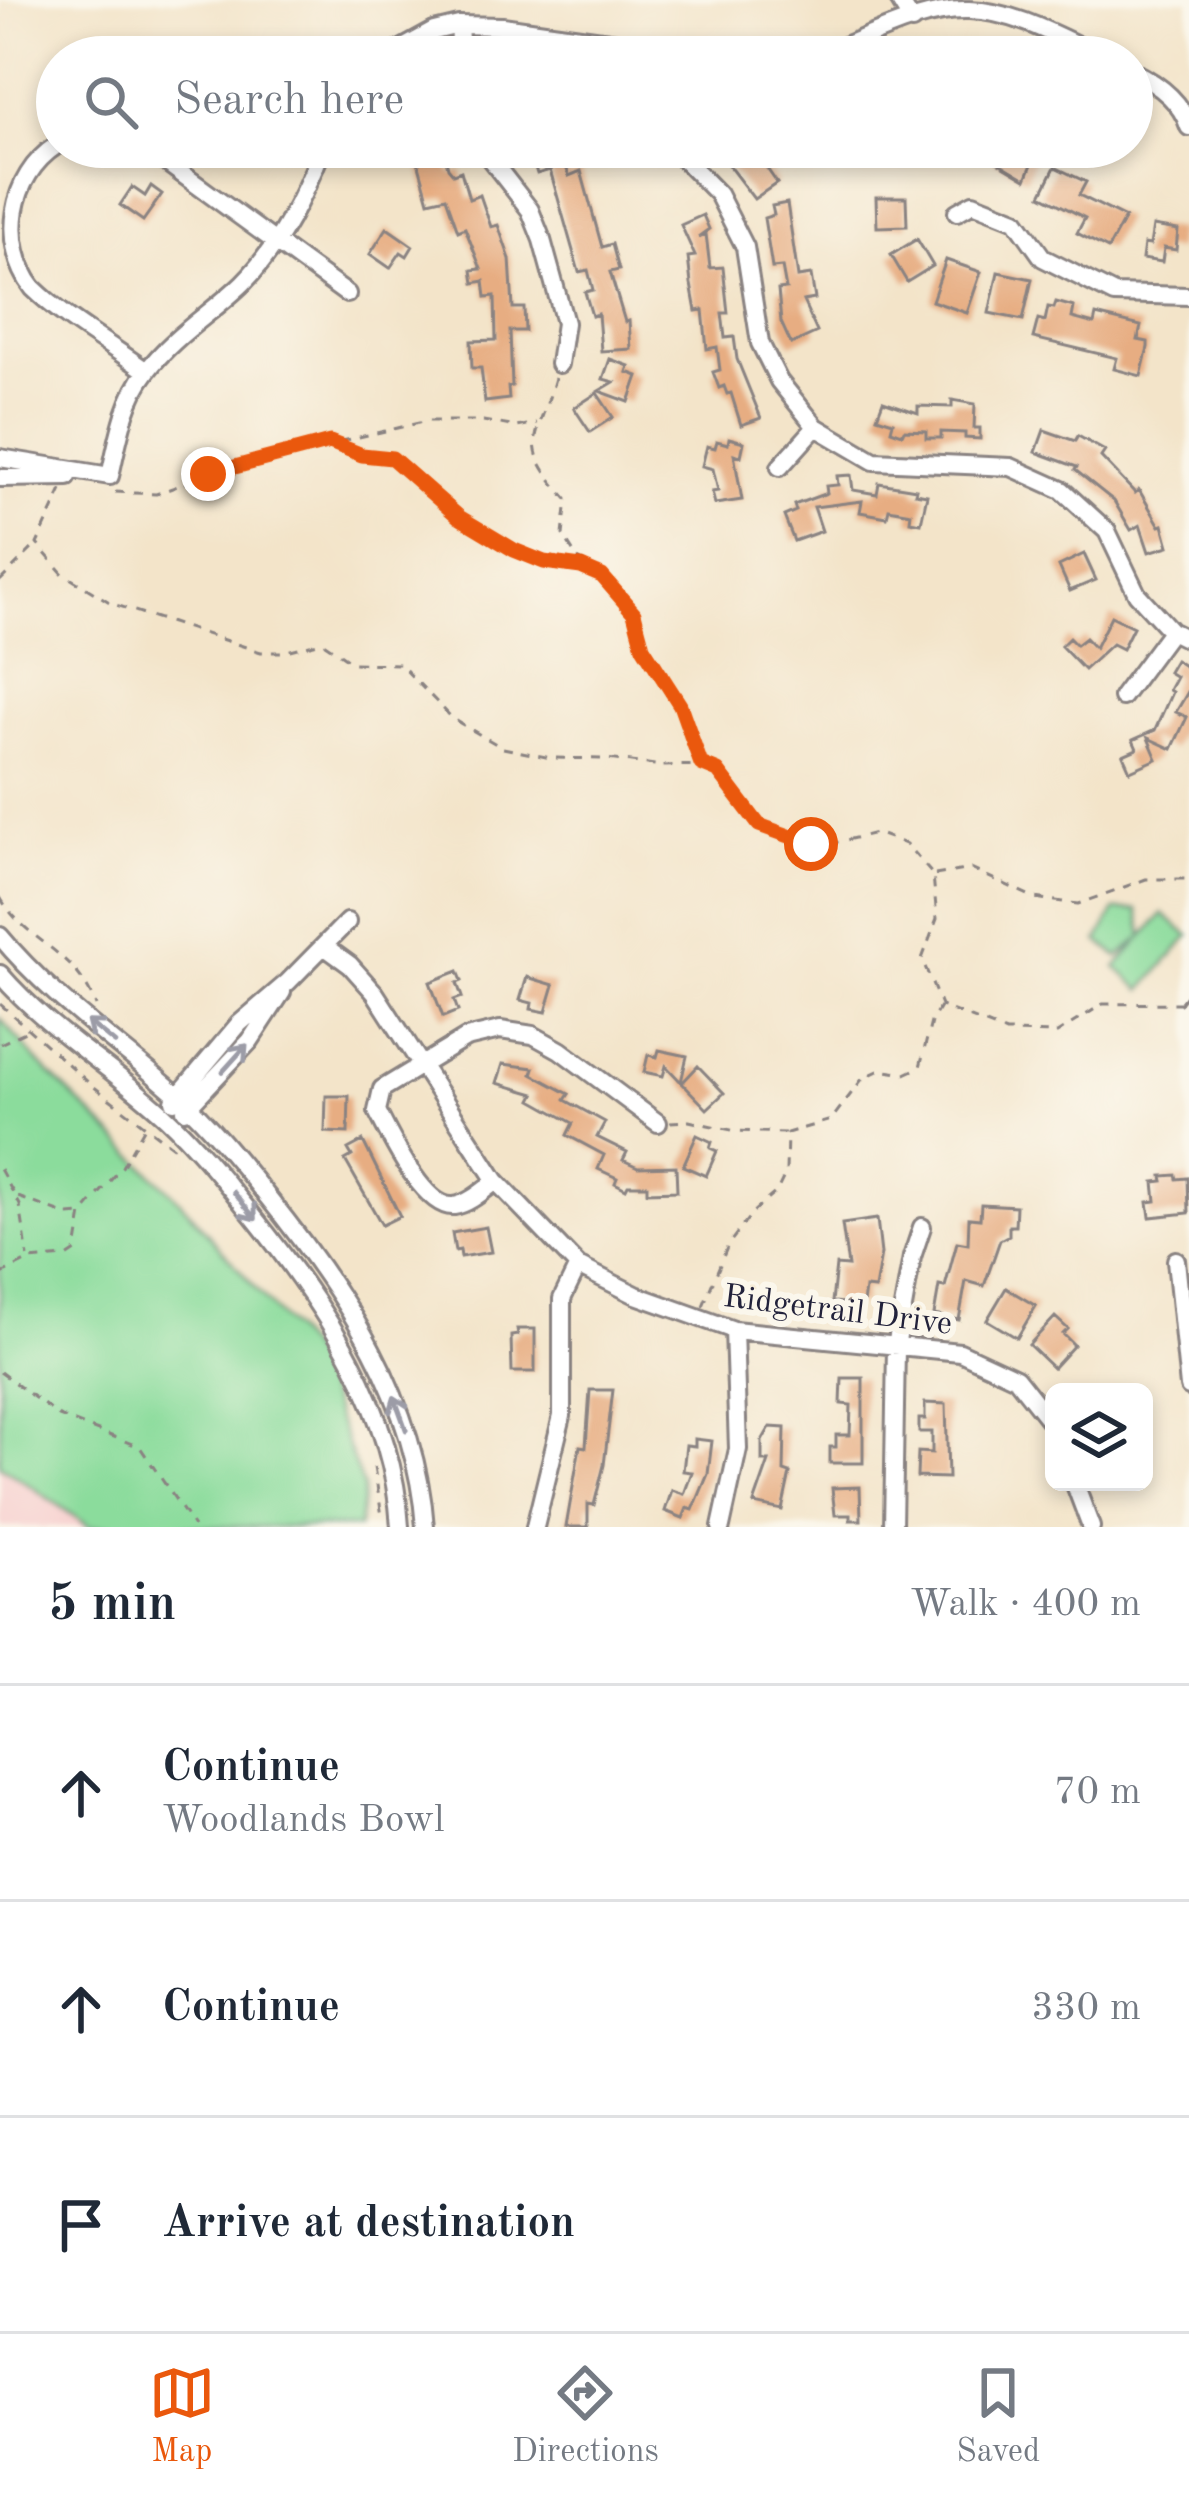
<!DOCTYPE html>
<html lang="en">
<head>
<meta charset="utf-8">
<style>
	:root { --surface:#fff; --page:#f2f2f3; --text:#1f2937; --muted:#747a83; --line:#e0e1e3; --accent:#ea580c }
	body { margin:0; font-family:"Old Standard TT",serif; background:var(--page); color:var(--text) }
	.controls { position:absolute; right:36px; bottom:36px; display:grid; overflow:hidden; border-radius:18px; box-shadow:0 6px 18px #0003 }
	.controls button { width:108px; height:108px; display:grid; place-items:center; padding:0; border:0; border-bottom:3px solid var(--line); background:var(--surface); color:var(--text); font:60px sans-serif }
	.stop { position:absolute; width:36px; height:36px; margin:-27px; border:9px solid #ea580c; border-radius:50%; background:#fff }
	.stop.end { background:#ea580c; border-color:#fff; box-shadow:0 3px 12px #0008 }
	.list { margin:0; padding:0; list-style:none }
	h2 { display:flex; justify-content:space-between; align-items:center; height:156px; margin:0; padding:0 48px; font-size:51px }
	h2 small { font-size:39px; font-weight:400; color:var(--muted) }
	.list li { display:grid; grid-template-columns:78px 1fr auto; gap:36px; align-items:center; box-sizing:border-box; height:216px; padding:0 48px; border-top:3px solid var(--line) }
	.list b { display:block; font-size:45px; white-space:nowrap }
	.list p { margin:0; font-size:39px; white-space:nowrap; color:var(--muted) }
	.list em { font-size:39px; font-style:normal; color:var(--muted) }
	.icon { flex:none; width:66px; height:66px; fill:none; stroke:currentColor; stroke-width:2; stroke-linecap:round; stroke-linejoin:round }
	.map { position:relative; flex:none; width:1189px; height:1527px; overflow:hidden }
	.search { position:absolute; background:var(--surface); box-shadow:0 6px 18px #0003; left:36px; right:36px; top:36px; height:132px; display:flex; align-items:center; gap:30px; box-sizing:border-box; padding:0 42px; border-radius:66px; color:var(--muted); font-size:45px }
	.sheet { height:804px; background:var(--surface) }
	nav { display:flex; justify-content:space-around; align-items:center; box-sizing:border-box; height:168px; border-top:3px solid var(--line); background:var(--surface); font-size:33px; color:var(--muted) }
	nav a { display:grid; justify-items:center; gap:6px }
	nav .on { color:var(--accent) }
	.map>svg:first-child { display:block }
</style>
</head>
<body>
<div class="map">
<svg width="1189" height="1527" viewBox="0 0 1189 1527">
	<rect width="100%" height="100%" fill="#fbf7ec"/>
	<filter id="ink" filterUnits="userSpaceOnUse"><feTurbulence type="fractalNoise" baseFrequency=".00833" numOctaves="2"/><feDisplacementMap in="SourceGraphic" scale="24" xChannelSelector="R" yChannelSelector="G"/><feConvolveMatrix kernelMatrix="1 2 1 2 8 2 1 2 1" color-interpolation-filters="sRGB"/></filter>
	<filter id="wash" filterUnits="userSpaceOnUse"><feTurbulence type="fractalNoise" baseFrequency=".004" numOctaves="4" result="noise"/><feDisplacementMap in="SourceGraphic" scale="48" xChannelSelector="R" yChannelSelector="G"/><feGaussianBlur stdDeviation="2.7" result="paint"/><feColorMatrix in="noise" values="0 0 0 0 0 0 0 0 0 0 0 0 0 0 0 0 0 1.4 0 .05"/><feComposite in="paint" operator="in"/></filter>
	<g filter="url(#wash)">
		<rect width="100%" height="100%" fill="#f3e4c9"/>
		<path fill="#f7d0cf" d="M0,1465L90,1527H0Z"/>
		<path fill="#8bdc9c" stroke="#567f6c" stroke-width="3" d="M1115,910H1138L1143,936L1163,914L1189,936L1142,990L1116,967L1142,937L1118,957L1098,941Z
			M0,1018L38,1062L179,1200L314,1356L363,1488L359,1527H90L0,1465Z"/>
		<g id="blocks">
			<path fill="#e7ad82" d="M414,147H443L448,168L453,174L461,171L469,199L480,195L491,227L498,225L510,259L513,308H524L525,331H510L512,386L508,387L509,399L485,402L481,368H472L471,341L496,340L495,296L486,297L484,281L474,283L472,270L481,269L465,228L458,231L446,197L429,201Z
				M545,147H560L569,176L581,171L602,247L612,244L619,270L610,272L625,322L629,321L631,349L601,351L598,314L592,316L585,292L593,290L588,270L579,272L550,170L537,174L530,152Z
				M729,147H752L777,183L754,199L719,153Z
				M955,147H1039L1026,179L992,159L954,154Z
				M1055,167L1086,182L1079,195L1125,218L1108,249L1077,233L1085,218L1041,195Z
				M151,186L162,194L143,221L120,205L132,187L145,196Z
				M876,197H906L907,226L877,227Z
				M787,203L798,277L811,275L815,299L803,301L817,332L791,344L781,322L778,290L786,289L782,267L772,268L764,218L774,215L772,206Z
				M703,215L709,229L698,237L706,234L710,268L723,267L728,313H722L725,338L734,337L737,359L761,418L741,425L731,393L727,394L724,386L719,388L713,372L720,370L717,347L707,349L703,310L696,311L691,284L688,257L695,256L681,225Z
				M1153,226L1178,230L1176,250L1164,248L1162,262L1142,259L1144,244L1150,245Z
				M387,228L413,246L407,256L401,252L390,268L370,254Z
				M917,239L933,266L907,282L891,255Z
				M946,260L981,272L967,313L932,301Z
				M998,272L1032,279L1023,320L989,313Z
				M1056,302L1074,307L1072,318L1094,324L1096,315L1141,326L1138,340L1148,342V347L1141,376L1114,369L1117,358L1033,338L1038,319L1045,321L1048,307L1054,308Z
				M610,359L629,366L627,372L638,376L629,402L599,391L614,382L603,379Z
				M597,393L613,417L590,432L574,408Z
				M952,400L975,404L974,428H980V439L965,438V433L941,432V438H926V431L904,430L902,434L891,430L893,422L877,417L883,401L918,413V406L952,407Z
				M1044,430L1075,441L1078,436L1105,451L1101,457L1135,493L1139,490L1160,526L1163,525L1169,546L1149,552L1140,525L1131,530L1114,501L1075,470L1077,467L1036,452Z
				M729,438L744,442L741,456L734,454L742,500L715,504L712,492L718,491L713,469L702,466L707,446L715,448L717,441L728,444Z
				M851,475L853,490L877,494L879,483L916,489L915,493L927,495L921,523L910,521L911,513L889,509L887,517L860,512L862,501L814,507L822,531L794,541L784,516L796,511L794,505L827,493L826,486L838,485L837,476Z
				M1084,554L1096,580L1070,591L1059,566Z
				M1111,616L1133,627L1122,649L1112,644L1084,670L1061,646L1069,638L1076,645L1085,638L1095,648Z
				M1175,660L1189,669V690L1176,712L1187,717L1172,749L1148,738L1157,759L1130,771L1123,755L1137,749L1133,740L1155,730L1172,692L1169,690L1176,677L1168,672Z
				M458,971L462,981L457,983L462,997L454,1000L458,1011L443,1017L430,982Z
				M527,977L554,985L546,1012L531,1009L532,1003L520,1000Z
				M659,1050L687,1056L681,1082L666,1066L663,1076L644,1072L648,1055L657,1057Z
				M503,1064L534,1068L532,1074L569,1094L565,1100L605,1122L597,1137L627,1152L623,1160L638,1167L676,1166L677,1191L647,1192V1185H628L626,1189L615,1183L617,1178L598,1169L604,1155L567,1135L573,1123L532,1100L535,1094L497,1083Z
				M698,1066L724,1093L707,1109L682,1083Z
				M326,1096H349L348,1133L325,1132Z
				M697,1135L712,1142L710,1148L717,1151L706,1176L683,1166Z
				M363,1141L400,1216L382,1225L345,1160L352,1156L348,1149Z
				M1176,1175L1177,1179L1188,1178L1189,1213L1150,1217L1148,1202L1156,1201L1154,1182L1163,1181L1162,1176Z
				M981,1204L1016,1206L1015,1226H1009V1235L1000,1240L984,1286L966,1281L959,1320L934,1315L939,1286L945,1287L957,1242L968,1244L969,1218L980,1219Z
				M877,1219L881,1254L875,1289L865,1288L863,1304L832,1302L836,1265L848,1266L842,1224Z
				M486,1227L491,1252L461,1257L460,1250L455,1251L452,1233Z
				M1006,1288L1036,1306L1017,1338L987,1320Z
				M1055,1317L1068,1329L1063,1334L1074,1345L1053,1368L1029,1345Z
				M517,1329H535V1372H512L511,1336L518,1335Z
				M842,1378H863V1463H830V1447H836V1435H850L851,1405L841,1404Z
				M590,1390H613L604,1465L594,1505L588,1504V1527H566L580,1446L586,1447Z
				M925,1403L946,1404L948,1478L917,1477L918,1452L932,1453V1432H919V1419H925Z
				M770,1427L785,1428L784,1471L790,1473L782,1510L754,1504L769,1461H762V1441Z
				M695,1439L712,1441L708,1474L693,1510L687,1508L683,1518L665,1511L672,1490L684,1494L692,1472L683,1471L686,1445L695,1446Z
				M860,1487L861,1520H850V1515H835L832,1488Z"/>
		</g>
	</g>
	<g filter="url(#ink)">
		<use href="#blocks" fill-opacity="0" stroke="#8a8382" stroke-width="3"/>
		<g fill="none" stroke-linecap="round" stroke-linejoin="round">
			<defs>
				<path id="minor" d="M899,0L912,21
					M459,25L461,57
					M387,57L434,31L459,25L502,26L723,57
					M817,57C864,40 919,8 969,10C1015,11 1061,38 1102,57
					M1132,71C1157,83 1181,100 1189,127
					M57,145C9,176 0,244 33,288C66,320 110,344 146,371
					M145,147L347,294
					M481,147L530,210L542,240L565,323L559,364
					M672,147L718,194L745,247L760,343L779,381L816,427L874,461L1011,467L1062,490L1107,531L1137,594L1171,631L1189,640
					M957,212L973,203L1016,220L1043,258L1114,294L1189,296
					M0,458L110,476
					M780,467L816,427
					M110,476C118,441 124,400 147,371C173,336 212,313 243,283C280,246 304,195 323,147
					M0,478L68,477
					M1122,697L1171,631
					M0,936C51,998 116,1041 176,1094C210,1125 238,1160 267,1196C345,1293 416,1399 425,1527
					M324,946L350,965L375,993L496,1181L578,1266L636,1295L734,1330L960,1352L1016,1378L1054,1426
					M0,974C48,1030 114,1068 167,1118C199,1148 225,1182 252,1215C325,1306 393,1407 400,1527
					M174,1101L239,1024L288,982L347,922
					M185,1110L250,1041L282,992
					M496,1181C484,1190 469,1204 454,1206C424,1209 390,1136 377,1111L382,1089L466,1038L500,1030L533,1035L560,1050L658,1123
					M1176,1260L1189,1387
					M1074,1482L1091,1527
					M535,1527L562,1416V1299L578,1266
					M721,1527L738,1449L734,1330
					M893,1527L896,1347L912,1257L922,1227"/>
			</defs>
			<use href="#minor" stroke="#8a8382" stroke-width="22"/>
			<path stroke="#8a8382" stroke-width="3" stroke-dasharray="9 9" stroke-linecap="butt" d="M555,378C538,441 516,442 567,499L563,535L578,559L608,579L634,613L642,647L679,705L701,762
				M331,443L361,455L397,459L459,517L514,550L543,563L589,569
				M62,490L37,544L63,574L113,604L261,652H282L322,642L353,663L400,664L453,719L503,748L551,758L607,759L663,766L710,765L750,816L769,829L821,846L876,833L906,844L933,875L937,919L922,959L941,1006L1006,1032L1057,1033L1103,1004L1180,1003L1189,1012
				M115,492L156,494L224,469L427,421H483L517,427L537,423
				M0,581L36,545
				M935,875L971,869L1035,898L1078,904L1146,879H1189
				M0,897C25,942 75,949 96,1006
				M1181,1002L1189,992
				M0,1004L89,1083L174,1148
				M0,1044L25,1032
				M670,1122L689,1121L736,1131L785,1133
				M0,1169L20,1205L28,1257
				M18,1197L67,1215L82,1214
				M0,1275L29,1260L67,1257L76,1251L82,1214L122,1167L146,1125
				M703,1306L728,1245L753,1212L777,1191L786,1172L787,1133L831,1120L863,1078L880,1070L905,1074L920,1067L931,1022L940,1007
				M0,1372L59,1416L140,1447L194,1527
				M374,1467L382,1516"/>
			<use href="#minor" stroke="#fff" stroke-width="16"/>
		</g>
		<defs><path id="oneway-shaft" d="M-6 0H5M1.5-3L5.5 0L1.5 3" fill="none" stroke-width="1.6" stroke-linecap="round" stroke-linejoin="round" transform="scale(3)"/></defs>
		<g stroke="#9c9ca7">
			<use href="#oneway-shaft" transform="translate(101 1032) rotate(-141)"/>
			<use href="#oneway-shaft" transform="translate(235 1058) rotate(-48)"/>
			<use href="#oneway-shaft" transform="translate(245 1206) rotate(51)"/>
			<use href="#oneway-shaft" transform="translate(400 1413) rotate(-110)"/>
		</g>
	</g>
	<g fill="none" stroke-linecap="round" stroke-linejoin="round" filter="url(#ink)">
		<path stroke="#ea580c" stroke-width="15" d="M208,474L330,442L362,455L392,458L459,517L514,550L544,562L581,567L602,576L634,613L643,647L680,705L701,764L718,771L759,825L811,844"/>
	</g>
	<g text-anchor="middle" stroke-width="12" stroke-linejoin="round" paint-order="stroke">
		<g font-size="33" fill="#22223b" stroke="#fbf7ec">
			<text transform="translate(838 1308) rotate(7)" y="12">Ridgetrail Drive</text>
		</g>
	</g>
</svg>
<div class="controls">
<button><svg class="icon" aria-label="layers" viewBox="0 0 24 24"><path d="M12 4l9 5-9 5-9-5zM3 14l9 5 9-5"/></svg></button>
</div>
<div class="stop" style="left:811px;top:844px"></div>
<div class="stop end" style="left:208px;top:474px"></div>
<div class="search"><svg class="icon" aria-label="search" viewBox="0 0 24 24"><circle cx="10" cy="10" r="6"/><path d="M15 15l6 6"/></svg>Search here</div>
</div>
<section class="sheet">
<h2>5 min<small>Walk · 400 m</small></h2>
<ul class="list">
<li><svg class="icon" aria-label="ahead" viewBox="0 0 24 24"><path d="M12 20V5M6 11l6-6 6 6"/></svg><div><b>Continue</b><p>Woodlands Bowl</p></div><em>70 m</em></li>
<li><svg class="icon" aria-label="ahead" viewBox="0 0 24 24"><path d="M12 20V5M6 11l6-6 6 6"/></svg><div><b>Continue</b></div><em>330 m</em></li>
<li><svg class="icon" aria-label="arrive" viewBox="0 0 24 24"><path d="M6 21V4h12l-3 4 3 4H6"/></svg><div><b>Arrive at destination</b></div></li>
</ul>
</section>
<nav>
<a class="on"><svg class="icon" aria-label="map" viewBox="0 0 24 24"><path d="M3 6l6-2 6 2 6-2v14l-6 2-6-2-6 2zM9 4v14M15 6v14"/></svg>Map</a>
<a><svg class="icon" aria-label="directions" viewBox="0 0 24 24"><path d="M12 3l9 9-9 9-9-9zM9 14v-3h6M13 9l2 2-2 2"/></svg>Directions</a>
<a><svg class="icon" aria-label="saved" viewBox="0 0 24 24"><path d="M7 4h10v16l-5-4-5 4z"/></svg>Saved</a>
</nav>
</body>
</html>
